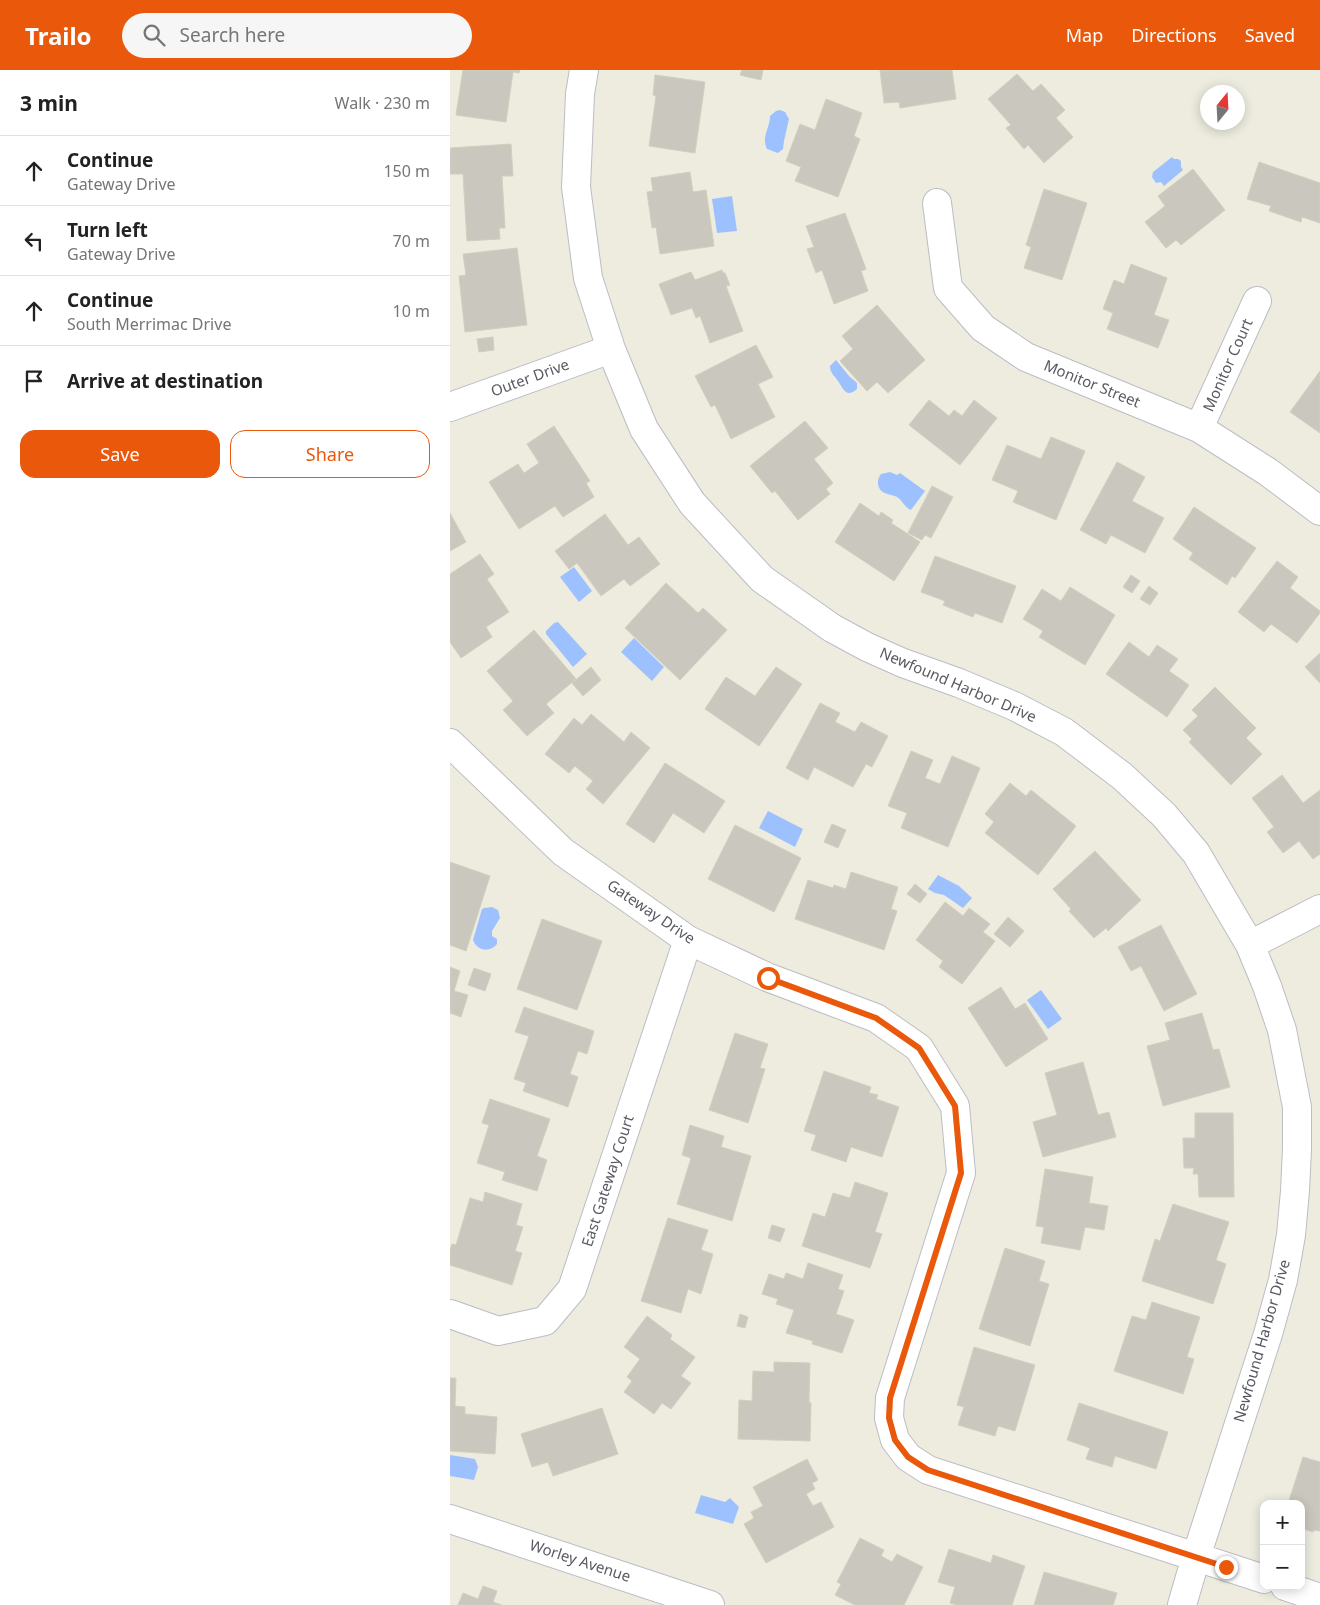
<!DOCTYPE html>
<html lang="en">
<head>
<meta charset="utf-8">
<style>
	:root { --surface:#fff; --page:#f6f6f6; --text:#222; --muted:#767676; --line:#e0e0e0; --accent:#ea580c }
	body { margin:0; font-family:"Noto Sans",sans-serif; background:var(--page); color:var(--text) }
	.controls { position:absolute; right:15px; bottom:15px; display:grid; overflow:hidden; border-radius:10px; box-shadow:0 2px 12px #0003 }
	.controls button { width:45px; height:45px; display:grid; place-items:center; padding:0; border:0; border-bottom:1px solid var(--line); background:var(--surface); color:var(--text); font:25px sans-serif }
	.compass { position:absolute; left:750px; top:15px; width:45px; height:45px; border-radius:50%; background:var(--surface); box-shadow:0 2px 12px #0003; rotate:18deg }
	.stop { position:absolute; width:15px; height:15px; margin:-11px; border:4px solid #ea580c; border-radius:50%; background:#fff }
	.stop.end { background:#ea580c; border-color:#fff; box-shadow:0 1px 5px #0008 }
	.list { margin:0; padding:0; list-style:none }
	h2 { display:flex; justify-content:space-between; align-items:center; height:65px; margin:0; padding:0 20px; font-size:21px }
	h2 small { font-size:16px; font-weight:400; color:var(--muted) }
	.list li { display:grid; grid-template-columns:32px 1fr auto; gap:15px; align-items:center; box-sizing:border-box; height:70px; padding:0 20px; border-top:1px solid var(--line) }
	.list b { display:block; font-size:19px; white-space:nowrap }
	.list p { margin:0; font-size:16px; white-space:nowrap; color:var(--muted) }
	.list em { font-size:16px; font-style:normal; color:var(--muted) }
	.actions { display:flex; gap:10px; padding:15px 20px }
	.actions a { flex:1; padding:11px 0; border:1px solid var(--accent); border-radius:15px; text-align:center; font-size:18px; color:var(--accent) }
	.actions .main { background:var(--accent); color:#fff }
	.icon { flex:none; width:28px; height:28px; fill:none; stroke:currentColor; stroke-width:2; stroke-linecap:round; stroke-linejoin:round }
	.map { position:relative; flex:none; width:870px; height:1535px; overflow:hidden }
	header { display:flex; align-items:center; gap:30px; box-sizing:border-box; height:70px; padding:0 25px; background:var(--accent); color:#fff }
	header strong { font-size:24px }
	nav { display:flex; gap:28px; margin-inline-start:auto; font-size:18px }
	.search { width:350px; height:45px; background:var(--page); display:flex; align-items:center; gap:12px; box-sizing:border-box; padding:0 18px; border-radius:28px; color:var(--muted); font-size:19px }
	main { display:flex }
	aside { flex:1; background:var(--surface) }
	.map>svg:first-child { display:block }
</style>
</head>
<body>
<header>
<strong>Trailo</strong>
<div class="search"><svg class="icon" aria-label="search" viewBox="0 0 24 24"><circle cx="10" cy="10" r="6"/><path d="M15 15l6 6"/></svg>Search here</div>
<nav><a>Map</a><a>Directions</a><a>Saved</a></nav>
</header>
<main>
<aside>
<h2>3 min<small>Walk · 230 m</small></h2>
<ul class="list">
<li><svg class="icon" aria-label="ahead" viewBox="0 0 24 24"><path d="M12 20V5M6 11l6-6 6 6"/></svg><div><b>Continue</b><p>Gateway Drive</p></div><em>150 m</em></li>
<li><svg class="icon" aria-label="left" viewBox="0 0 24 24"><path d="M17 20v-9H6M10 6l-5 5 5 5"/></svg><div><b>Turn left</b><p>Gateway Drive</p></div><em>70 m</em></li>
<li><svg class="icon" aria-label="ahead" viewBox="0 0 24 24"><path d="M12 20V5M6 11l6-6 6 6"/></svg><div><b>Continue</b><p>South Merrimac Drive</p></div><em>10 m</em></li>
<li><svg class="icon" aria-label="arrive" viewBox="0 0 24 24"><path d="M6 21V4h12l-3 4 3 4H6"/></svg><div><b>Arrive at destination</b></div></li>
</ul>
<div class="actions"><a class="main">Save</a><a>Share</a></div>
</aside>
<div class="map">
<svg width="870" height="1535" viewBox="0 0 870 1535">
	<rect width="100%" height="100%" fill="#edecdf"/>
	<path fill="#9dc1ff" d="M330,40L335,42L339,49L334,71L333,79L328,83L317,79C311,67 320,58 320,46L326,41Z
		M722,87L724,89H728L731,91V97L733,100L714,116L711,112L706,113L702,107L703,102Z
		M282,126L287,161L267,163L262,129Z
		M386,290L399,306L407,313V319C396,329 393,318 388,311C384,305 380,303 380,296Z
		M440,402L447,405L450,403L475,421L461,440C454,437 453,431 447,427C443,425 439,425 435,423C427,420 426,410 431,404Z
		M124,497L142,521L129,532L110,507Z
		M108,552L137,584L123,597L96,564V561L104,553Z
		M184,568L214,597L202,611L171,582Z
		M318,741L353,759L345,777L309,758Z
		M488,805L509,816L522,828L513,838L494,825L485,823L478,819Z
		M42,837L48,840L50,848L42,861V866L47,869V874C40,883 27,881 23,870L32,839L34,838Z
		M591,920L612,949L598,959L577,930Z
		M0,1385L25,1389L28,1397L24,1410L0,1406Z
		M251,1425L275,1432L280,1428L289,1437L283,1454L245,1443Z"/>
	<path fill="#cac8be" stroke="#d2cfbd" d="M13,0H70L69,3L63,2L56,52L6,45Z
		M292,0H313L311,10L290,5Z
		M430,0H502L506,29L450,38L449,32L434,33Z
		M567,4L583,21L591,14L615,40L606,48L623,67L594,93L578,75L574,79L556,58L561,55L538,29Z
		M205,5L255,12L245,83L199,76L206,26L203,25Z
		M376,29L412,43L404,66L410,69L388,127L345,111L351,97L336,91L350,54L365,60Z
		M61,74L63,106H52L55,158H49L50,169L17,171L13,104H0V78Z
		M809,92L870,113V153L852,147L851,152L819,141L821,136L797,129Z
		M743,99L775,140L731,175L726,170L716,178L695,152L715,136L708,126Z
		M240,102L243,122L256,120L264,176L210,184L206,157L202,158L197,122L203,121L201,108Z
		M594,119L637,133L612,210L574,198L581,177L576,175Z
		M395,143L416,199L411,201L418,221L384,234L372,200L366,203L357,179L364,177L356,156Z
		M67,178L77,255L15,262L9,206L16,205L13,184Z
		M681,194L717,208L704,245L719,250L708,278L657,259L663,243L653,239L664,210L674,214Z
		M272,200L273,203H275L280,215L276,216L293,261L260,273L250,246L246,248L242,238L221,245L209,214L241,202L245,210Z
		M427,235L475,290L438,323L427,312L417,321L390,291L403,279L392,266Z
		M43,267L44,280L29,282L27,269Z
		M306,275L323,307L308,314L325,347L281,369L265,335L261,337L245,306Z
		M870,301V363L840,342Z
		M479,330L499,346L504,340L512,346L524,330L547,348L510,395L459,355Z
		M355,351L378,378L364,389L383,413L376,419L380,424L348,450L325,421L322,423L300,396Z
		M104,356L140,411L136,413L144,427L113,447L105,436L69,459L39,412L68,394L74,403L89,393L77,374Z
		M601,367L635,381L606,450L563,432L568,421L542,410L557,375L591,389Z
		M667,392L695,407L682,431L714,448L695,483L661,465L656,474L630,460Z
		M482,416L503,427L481,468L475,465L472,470L458,463Z
		M410,433L429,446L431,442L443,450L441,453L470,472L444,511L385,472Z
		M744,437L806,478L785,508L782,506L777,515L739,489L743,483L723,469Z
		M0,443L16,472L0,481Z
		M155,444L178,475L189,467L210,494L180,516L174,509L151,526L127,493L119,499L105,481Z
		M30,484L44,504L37,509L59,542L36,557L42,567L11,588L0,572V504Z
		M485,486L566,516L552,553L525,543L523,547L493,535L495,531L471,522Z
		M827,491L848,507L840,518L870,541V543L847,573L821,554L814,562L788,542Z
		M681,505L690,511L682,523L673,517Z
		M216,513L248,543L253,538L277,560L230,610L175,558Z
		M699,516L708,523L700,535L690,529Z
		M620,517L665,545L635,595L589,567L593,561L573,549L592,519L611,531Z
		M84,560L126,609L96,634L104,643L77,666L53,640L63,631L37,601Z
		M679,572L699,587L707,575L728,589L719,601L739,615L717,647L656,604Z
		M870,583V613L855,597Z
		M141,597L151,610L133,626L122,613Z
		M326,597L352,614L309,676L255,639L276,607L305,626Z
		M765,617L806,658L796,668L812,684L781,715L739,672L742,669L733,660L748,646L742,640Z
		M370,633L390,643L385,652L405,662L411,652L438,666L422,697L416,694L403,717L364,697L358,710L336,698Z
		M141,644L174,672L181,662L200,678L153,734L136,719L143,711L125,696L119,703L95,684L124,648L132,655Z
		M461,681L483,690L475,708L490,714L502,686L530,698L498,777L451,758L457,743L438,736Z
		M215,693L275,731L254,763L223,743L204,773L176,754Z
		M832,705L853,733L870,720V784L863,789L849,771L833,783L817,762L824,757L802,728Z
		M560,713L576,726L581,720L626,756L588,805L535,763L544,752L535,744Z
		M382,754L396,760L388,778L374,772Z
		M285,755L351,788L324,842L258,809Z
		M645,781L691,830L658,861L656,858L644,868L619,841L621,839L603,819Z
		M0,792L40,806L16,881L0,875Z
		M401,802L448,817L441,839L447,841L434,880L345,849L358,810L383,818L384,815L396,819Z
		M465,814L477,824L470,833L457,824Z
		M495,832L513,846L519,838L540,854L533,862L545,871L512,914L489,897L493,891L466,870Z
		M558,847L574,861L560,877L544,864Z
		M92,849L152,871L127,940L67,919Z
		M711,855L747,924L714,941L691,896L681,901L668,877Z
		M0,897L10,901L4,921L18,925L11,947L0,943Z
		M24,898L41,904L35,921L18,915Z
		M551,917L565,939L575,933L598,969L556,997L518,938Z
		M74,937L144,961L137,984L128,981L120,1004L128,1007L118,1037L73,1021L76,1013L64,1009L79,966L65,962Z
		M752,943L763,980L769,979L780,1017L713,1036L697,976L720,970L715,953Z
		M285,963L318,974L310,998L315,999L298,1053L259,1040Z
		M633,992L648,1045L659,1042L666,1067L593,1087L583,1052L607,1045L595,1003Z
		M374,1001L421,1017L419,1023L428,1025L426,1029L449,1037L432,1087L401,1077L396,1092L361,1080L366,1065L354,1061Z
		M40,1029L100,1049L87,1086L97,1090L87,1121L52,1110L55,1102L27,1093L39,1055L32,1053Z
		M745,1043H783L784,1127H749L748,1104H743L744,1098H734L733,1068H745Z
		M240,1055L274,1066L271,1077L301,1086L282,1151L227,1134L241,1088L232,1085Z
		M595,1099L643,1107L639,1133L658,1136L654,1160L635,1157L630,1180L591,1173L594,1157L586,1156Z
		M405,1112L438,1123L425,1162L432,1164L420,1198L352,1176L363,1143L375,1147L383,1123L400,1128Z
		M35,1122L72,1134L66,1155L73,1157L65,1181L72,1183L62,1215L0,1195V1180L2,1174L6,1175L20,1128L33,1132Z
		M723,1134L779,1152L766,1190L776,1194L763,1234L692,1211L705,1169L710,1171Z
		M218,1148L258,1160L251,1180L263,1184L251,1224L238,1219L231,1243L191,1231Z
		M322,1155L335,1159L330,1172L318,1168Z
		M555,1178L595,1191L589,1211L599,1214L580,1276L529,1259Z
		M358,1193L393,1205L388,1219L394,1221L386,1244L404,1250L392,1283L362,1274L363,1271L336,1263L344,1240L326,1234L328,1229L312,1224L319,1204L334,1209L336,1203L353,1209Z
		M702,1232L750,1247L737,1287L744,1289L733,1324L664,1301L682,1246L696,1250Z
		M290,1244L298,1247L295,1258L287,1256Z
		M197,1246L222,1265L220,1269L245,1287L231,1306L241,1313L221,1339L212,1333L204,1344L174,1322L182,1311L177,1307L190,1289L174,1277Z
		M524,1277L585,1295L565,1361L548,1356L545,1366L508,1355L514,1337L507,1335Z
		M324,1292L360,1293L359,1332L361,1333L360,1371L288,1369L289,1330L302,1331L303,1301L324,1302Z
		M0,1308H6L5,1336L15,1337V1344L47,1347L45,1384L0,1381Z
		M629,1333L718,1362L706,1399L665,1386L662,1397L636,1389L640,1378L617,1370Z
		M152,1338L168,1384L103,1406L98,1392L82,1397L71,1364Z
		M853,1387L870,1392V1461L864,1460L863,1462L851,1458V1434H838Z
		M357,1389L368,1410L362,1413L365,1419L356,1424L363,1436L371,1432L384,1457L316,1493L294,1454L304,1448L301,1442L313,1436L303,1417Z
		M410,1468L434,1480L431,1486L442,1492L447,1484L473,1497L454,1535H405L385,1525L391,1514L387,1512Z
		M499,1479L541,1493L543,1485L575,1496L562,1535H507L500,1533L505,1517L488,1512Z
		M594,1502L667,1523L663,1535H584Z
		M33,1516L47,1521L43,1532L52,1535H8L13,1523L28,1529Z"/>
	<g fill="none" stroke-linecap="round" stroke-linejoin="round">
		<defs>
			<path id="minor" d="M134,0L130,24L126,117L138,208L161,279L194,359L242,433L312,509L382,558L417,577L453,593L509,613L564,636L614,662L672,706L714,745L746,783L800,875L817,916L832,960L847,1037V1079L845,1121L841,1165L833,1210L818,1264L746,1487L732,1535
				M487,133L498,218L533,258L576,287L749,358L818,402L870,441
				M0,337L161,279
				M749,358L807,231
				M0,673L113,782L238,870L317,907L426,948L469,978L505,1036L511,1103L440,1328L439,1348L445,1370L458,1387L478,1400L814,1509
				M800,875L870,839
				M0,1244L48,1261L95,1251L122,1219L238,870
				M0,1449L260,1535
				M835,1516L870,1528"/>
		</defs>
		<use href="#minor" stroke="#bcbdc4" stroke-width="30"/>
		<use href="#minor" stroke="#fff" stroke-width="28"/>
	</g>
	<g fill="none" stroke-linecap="round" stroke-linejoin="round">
		<path stroke="#ea580c" stroke-width="6" d="M318,908L426,948L469,978L505,1036L511,1103L440,1328L439,1348L445,1370L458,1387L478,1400L776,1497"/>
	</g>
	<g text-anchor="middle" stroke-width="4" stroke-linejoin="round" paint-order="stroke">
		<g font-size="15" fill="#585a62" stroke="#fff">
			<text transform="translate(778 295) rotate(-66)" y="5">Monitor Court</text>
			<text transform="translate(80 308) rotate(-20)" y="5">Outer Drive</text>
			<text transform="translate(642 314) rotate(22)" y="5">Monitor Street</text>
			<text transform="translate(508 615) rotate(23)" y="5">Newfound Harbor Drive</text>
			<text transform="translate(201 842) rotate(34)" y="5">Gateway Drive</text>
			<text transform="translate(158 1111) rotate(-72)" y="5">East Gateway Court</text>
			<text transform="translate(812 1271) rotate(-74)" y="5">Newfound Harbor Drive</text>
			<text transform="translate(130 1491) rotate(18)" y="5">Worley Avenue</text>
		</g>
	</g>
</svg>
<div class="controls">
<button>+</button>
<button>−</button>
</div>
<svg class="compass" viewBox="-18 -18 36 36"><path d="M0-13l5 13h-10z" fill="#e53935"/><path d="M0 13l5-13h-10z" fill="#767676"/></svg>
<div class="stop" style="left:318px;top:908px"></div>
<div class="stop end" style="left:776px;top:1497px"></div>
</div>
</main>
</body>
</html>
